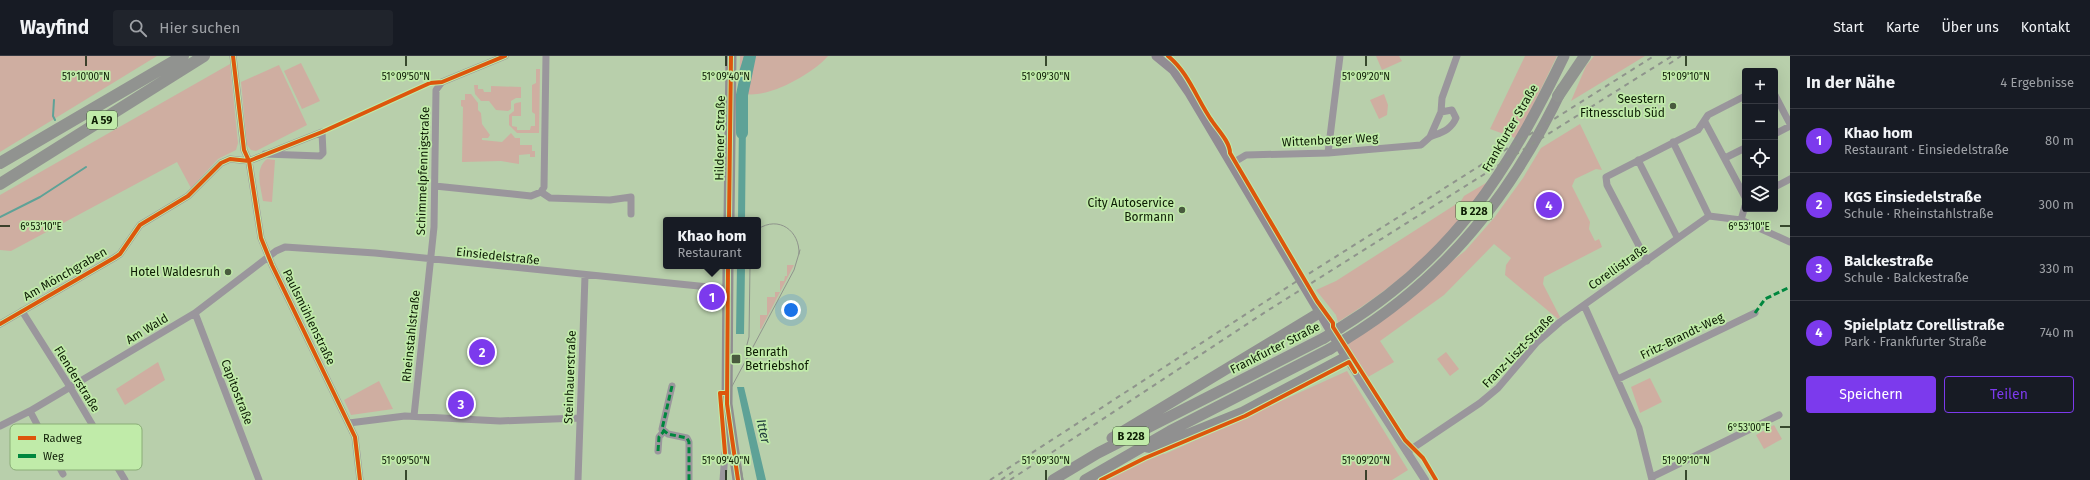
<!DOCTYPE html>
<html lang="de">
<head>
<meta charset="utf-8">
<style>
	:root { --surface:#171b24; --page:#20242c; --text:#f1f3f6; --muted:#9ea1a6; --line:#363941; --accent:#7c3aed }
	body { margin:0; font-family:"Fira Sans",sans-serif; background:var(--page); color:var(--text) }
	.controls { position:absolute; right:12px; top:12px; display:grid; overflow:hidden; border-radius:4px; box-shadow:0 4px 16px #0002 }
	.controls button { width:36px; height:36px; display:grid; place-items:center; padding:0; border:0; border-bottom:1px solid var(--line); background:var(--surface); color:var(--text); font:20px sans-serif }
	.you { position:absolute; left:791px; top:254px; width:14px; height:14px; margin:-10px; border:3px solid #fff; border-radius:50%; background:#1a73e8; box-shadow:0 0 0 6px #1a73e833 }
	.badge { display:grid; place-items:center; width:26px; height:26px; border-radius:50%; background:var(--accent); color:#fff; font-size:13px; font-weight:700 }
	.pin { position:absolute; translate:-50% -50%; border:2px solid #fff; box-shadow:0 1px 4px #0006 }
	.popup { position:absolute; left:663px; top:161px; width:98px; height:52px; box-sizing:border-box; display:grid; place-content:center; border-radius:4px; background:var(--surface); filter:drop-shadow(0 1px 3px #0005); font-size:13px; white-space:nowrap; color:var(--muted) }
	.popup b { font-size:15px; color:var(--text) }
	.popup::after { content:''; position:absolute; left:50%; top:100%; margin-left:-8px; border:8px solid transparent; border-top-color:var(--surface) }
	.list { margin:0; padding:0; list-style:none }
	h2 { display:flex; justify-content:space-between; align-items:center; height:52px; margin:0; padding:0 16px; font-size:17px }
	h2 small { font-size:13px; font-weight:400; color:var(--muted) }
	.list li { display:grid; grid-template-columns:26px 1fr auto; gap:12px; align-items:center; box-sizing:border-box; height:64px; padding:0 16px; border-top:1px solid var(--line) }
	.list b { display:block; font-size:15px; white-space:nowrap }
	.list p { margin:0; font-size:13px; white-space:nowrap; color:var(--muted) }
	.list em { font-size:13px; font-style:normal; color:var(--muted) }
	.actions { display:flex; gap:8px; padding:12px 16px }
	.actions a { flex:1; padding:9px 0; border:1px solid var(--accent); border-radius:4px; text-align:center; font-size:14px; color:var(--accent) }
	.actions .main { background:var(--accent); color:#fff }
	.icon { flex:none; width:22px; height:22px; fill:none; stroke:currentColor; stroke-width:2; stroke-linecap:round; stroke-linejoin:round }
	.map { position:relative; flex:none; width:1790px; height:424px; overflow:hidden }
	header { display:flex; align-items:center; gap:24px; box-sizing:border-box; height:56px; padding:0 20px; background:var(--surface); border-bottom:1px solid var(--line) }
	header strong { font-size:19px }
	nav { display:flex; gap:22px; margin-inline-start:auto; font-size:14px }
	.search { width:280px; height:36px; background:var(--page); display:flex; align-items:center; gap:10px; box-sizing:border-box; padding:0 14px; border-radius:4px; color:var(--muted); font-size:15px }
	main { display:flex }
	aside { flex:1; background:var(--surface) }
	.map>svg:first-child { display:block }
</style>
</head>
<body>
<header>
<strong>Wayfind</strong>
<div class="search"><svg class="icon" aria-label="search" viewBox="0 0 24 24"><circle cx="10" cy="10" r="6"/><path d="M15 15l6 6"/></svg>Hier suchen</div>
<nav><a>Start</a><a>Karte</a><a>Über uns</a><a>Kontakt</a></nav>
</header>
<main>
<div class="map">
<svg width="1790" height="424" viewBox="0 0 1790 424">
	<rect width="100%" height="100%" fill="#b8cfab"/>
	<path fill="#cfaea1" d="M0,0H157L0,96Z
		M740,0H828C813,18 762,47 739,36Z
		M1376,0H1399L1402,5L1382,14Z
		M1525,0H1557L1522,72L1515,82L1490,73Z
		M1594,0H1645L1571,45L1586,10Z
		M301,7L320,45L302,53L284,15Z
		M230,8L238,87L236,94L218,103L191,132L177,106L11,195L0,194V139Z
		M279,9L307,69L256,95L251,94L247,89L241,26Z
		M536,13H540L539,77H517L509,69V59L514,55V48L516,47L521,46V60H512V70L517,71V74H530L531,70H535V58L532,56V29L536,27Z
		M474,29H478V33H483L484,36H491V30L521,31V42H516L511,45V53L508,55L496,54L489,45H481L475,38Z
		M465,38H471L478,47V54L481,57L482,68L490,79L488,82H482V84L502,86L511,77L515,82H520V89H532V95H535V101H530V98L519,99V108L501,105L462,106L463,51L461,50V44H465Z
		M1384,38L1388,49L1387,59L1379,63L1370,44Z
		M1580,68L1602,114L1596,113L1575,123L1572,130L1590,166L1589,173L1595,185L1599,183L1602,191L1544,221L1543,228L1560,261L1558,263L1505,219L1506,209L1511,202L1494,188L1444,239L1380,285L1394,306L1368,321L1346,288L1465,195L1494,162L1523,122L1541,92Z
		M267,103L275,104L272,146L263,145C261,131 254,113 267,103Z
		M1491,124C1452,182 1397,230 1338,266L1336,259L1316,234L1336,225L1461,145L1464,140Z
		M787,209H794L761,273H760V259H767V241H775V236H780V225H784L785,220H787Z
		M1446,296L1459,313L1450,320L1437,303Z
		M158,306L165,324L125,349L116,333Z
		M1347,315L1408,414L1392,424H1096L1158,394L1165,398Z
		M1650,322L1662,346L1640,357L1631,331Z
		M379,325L393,353L351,359L344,344Z
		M1774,369L1782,383L1764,393L1756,379Z"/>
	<path fill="#5ea297" d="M744,0H754L745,39H739V16Z
		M739,61H746L745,164H738Z
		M737,210H745L744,278H736Z
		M737,331H744L766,424H757Z"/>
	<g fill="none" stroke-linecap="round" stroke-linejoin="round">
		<path stroke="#5ea297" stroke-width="2" d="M54,44L53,60L55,64
			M0,161L40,141L86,111"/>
		<path stroke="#5ea297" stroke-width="12" d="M742,77V39L750,0"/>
		<path stroke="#9a969c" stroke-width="7" d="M233,0L244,94L249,105L261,182L272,209L355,381L360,424
			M1775,39L1790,68
			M1705,66L1745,141
			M1775,78L1790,70
			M1430,81C1442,76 1451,74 1456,62L1452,54L1441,56
			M1673,86L1709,160
			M1328,97L1340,0
			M1725,102L1745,92
			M1638,104L1677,181
			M1231,108L1246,99L1328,97L1421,89L1430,81L1441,56L1442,42L1457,0
			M435,130L531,140L541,136L544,131L546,0
			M1775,131L1790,123
			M541,136L550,142L610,144L631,141V158
			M1741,164L1745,150
			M1647,205L1607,129L1606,121L1698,74L1708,59L1745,40
			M1584,249L1639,372L1652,424
			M22,255L70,331L125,424
			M195,257L259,424
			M0,268L114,202L120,198L140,169L188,140L221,107L230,103L249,105L254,103L322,76L323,97L320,100L265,98
			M1618,323L1755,257
			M672,330L662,373L668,378L687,382L689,386V424
			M30,355L63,418
			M414,360L434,171L436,34L442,26L505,0
			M349,367L405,360L500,365L579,362
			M0,370L30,355L195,257L276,195L285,191L375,197L728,233
			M658,395L659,381L664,375
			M1407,396L1480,347L1498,332L1537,286L1560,266L1709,160L1741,164L1790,186
			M1652,421L1779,359
			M578,424L585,220
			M723,424L725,397L732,386"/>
		<path stroke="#9a969c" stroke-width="8" d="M1346,301L1425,424"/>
		<path stroke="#918b93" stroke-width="9" d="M1156,0L1173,14L1189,37L1346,301"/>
		<path stroke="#908e91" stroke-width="11" d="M729,164L731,0
			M728,210L727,348L738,424"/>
		<path stroke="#909090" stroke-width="11" d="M1340,272C1454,202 1507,117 1564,0
			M1346,283C1446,222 1512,138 1562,33
			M1112,382L1319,257
			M1147,391L1154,392L1243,356L1346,301
			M1053,424L1098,397L1324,282
			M1085,424L1170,375L1330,293"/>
		<path stroke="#919390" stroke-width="12" d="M1558,40L1585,0
			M0,107L183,0
			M0,128L204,0"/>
		<path stroke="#8f948c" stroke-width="1" d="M758,173C779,159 800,175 799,198
			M745,296L749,281L750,210
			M725,337V355L736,424
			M743,424L730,346V334L794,214L800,194"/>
		<path stroke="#8f948c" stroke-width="2" stroke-dasharray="5 5" stroke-linecap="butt" d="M1669,8L1681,0
			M990,424L1294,227L1654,0
			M1001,424L1014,415
			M1010,424L1267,255L1672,0"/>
		<path stroke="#909090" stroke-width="11" d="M1324,282L1340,272
			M1330,293L1346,283"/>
		<path stroke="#00873e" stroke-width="3" stroke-dasharray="6 3" stroke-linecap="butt" d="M1755,257L1765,243L1790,231
			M672,330L662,373L668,378L687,382L689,386V424
			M658,395L659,381L664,375"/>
		<defs>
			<path id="cycleway" d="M233,0L244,94L249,105L261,182L272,209L355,381L360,424
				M1168,0C1189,17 1197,44 1212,65C1218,74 1230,86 1230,97L1317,245L1333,267V271L1405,384L1423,402L1436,424
				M729,164L731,0
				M728,210L727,348L738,424
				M0,268L114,202L120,198L140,169L188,140L221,107L230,103L249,105L254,103L322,76L430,27L442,26L505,0
				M725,397L720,337H727
				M1101,424L1145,402L1245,360L1349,306L1355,316"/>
		</defs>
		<use href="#cycleway" stroke="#c0eba9" stroke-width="6"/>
		<use href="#cycleway" stroke="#dd560c" stroke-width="4"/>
	</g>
	<path fill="none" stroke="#0d1c04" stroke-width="1.5" d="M86,0V10M406,0V10M726,0V10M1046,0V10M1366,0V10M1686,0V10M0,170H10M1780,170H1790M1780,371H1790M406,414V424M726,414V424M1046,414V424M1366,414V424M1686,414V424"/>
	<g fill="#495b3e" stroke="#c0eba9" stroke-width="1.5">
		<circle cx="1673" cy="50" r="4"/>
		<circle cx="1182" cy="154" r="4"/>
		<circle cx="228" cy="216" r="4"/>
		<rect x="731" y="298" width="10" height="10" rx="2"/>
	</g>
	<g text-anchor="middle" stroke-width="3.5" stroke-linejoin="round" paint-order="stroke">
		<g fill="#c0eba9" stroke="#435a36" stroke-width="1">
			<rect x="87" y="55" width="30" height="18" rx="3"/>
			<rect x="1456" y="146" width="36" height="18" rx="3"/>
			<rect x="1113" y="371" width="36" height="18" rx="3"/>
		</g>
		<g font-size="11" font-weight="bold" fill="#0d1c04">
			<text x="102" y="68">A 59</text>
			<text x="1474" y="159">B 228</text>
			<text x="1131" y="384">B 228</text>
		</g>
		<g font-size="12" fill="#0d1c04" stroke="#c0eba9" text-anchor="end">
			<text x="1665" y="47">Seestern<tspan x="1665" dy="14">Fitnessclub Süd</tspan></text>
			<text x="1174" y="151">City Autoservice<tspan x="1174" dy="14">Bormann</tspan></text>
			<text x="220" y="220">Hotel Waldesruh</text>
			<text x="745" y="300" text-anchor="start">Benrath<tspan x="745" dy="14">Betriebshof</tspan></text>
		</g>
		<g font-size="12" fill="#0d1c04" stroke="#c0eba9">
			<text transform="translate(1510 72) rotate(-60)" y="4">Frankfurter Straße</text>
			<text transform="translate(720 82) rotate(-89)" y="4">Hildener Straße</text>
			<text transform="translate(1330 84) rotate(-3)" y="4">Wittenberger Weg</text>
			<text transform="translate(423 115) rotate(-88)" y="4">Schimmelpfennigstraße</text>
			<text transform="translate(498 200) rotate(6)" y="4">Einsiedelstraße</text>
			<text transform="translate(1618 211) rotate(-35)" y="4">Corellistraße</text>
			<text transform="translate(65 218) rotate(-30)" y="4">Am Mönchgraben</text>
			<text transform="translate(309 261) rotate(64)" y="4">Paulsmühlenstraße</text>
			<text transform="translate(147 273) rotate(-31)" y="4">Am Wald</text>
			<text transform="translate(411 280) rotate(-84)" y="4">Rheinstahlstraße</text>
			<text transform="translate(1682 280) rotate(-26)" y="4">Fritz-Brandt-Weg</text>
			<text transform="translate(1275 292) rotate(-27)" y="4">Frankfurter Straße</text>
			<text transform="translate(1518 295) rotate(-46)" y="4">Franz-Liszt-Straße</text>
			<text transform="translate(570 321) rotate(-88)" y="4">Steinhauerstraße</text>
			<text transform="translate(77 323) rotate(58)" y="4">Flenderstraße</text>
			<text transform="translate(237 336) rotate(69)" y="4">Capitostraße</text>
		</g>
		<g font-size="13" font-style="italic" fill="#213c3c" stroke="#c0eba9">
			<text transform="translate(764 375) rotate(77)" y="5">Itter</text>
		</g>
	</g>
	<rect x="10" y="368" width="132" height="46" rx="6" fill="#c0eba9" stroke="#8aad77" stroke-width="1"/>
	<rect x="18" y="380" width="18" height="4" fill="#dd560c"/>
	<rect x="18" y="398" width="18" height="4" fill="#00873e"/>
	<g font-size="11" fill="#0d1c04">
		<text x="43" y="386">Radweg</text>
		<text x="43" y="404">Weg</text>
	</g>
	<g font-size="10" text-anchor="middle" fill="#0d1c04" stroke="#c0eba9" stroke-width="3.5" stroke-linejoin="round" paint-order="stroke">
		<text x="86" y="24">51°10'00"N</text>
		<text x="406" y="24">51°09'50"N</text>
		<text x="726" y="24">51°09'40"N</text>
		<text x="1046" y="24">51°09'30"N</text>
		<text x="1366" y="24">51°09'20"N</text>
		<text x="1686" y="24">51°09'10"N</text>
		<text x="1749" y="174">6°53'10"E</text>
		<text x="41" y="174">6°53'10"E</text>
		<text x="1749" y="375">6°53'00"E</text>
		<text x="406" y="408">51°09'50"N</text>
		<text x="726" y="408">51°09'40"N</text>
		<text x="1046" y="408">51°09'30"N</text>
		<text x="1366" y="408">51°09'20"N</text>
		<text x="1686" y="408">51°09'10"N</text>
	</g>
</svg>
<div class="controls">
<button>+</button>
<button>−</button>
<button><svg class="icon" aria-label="locate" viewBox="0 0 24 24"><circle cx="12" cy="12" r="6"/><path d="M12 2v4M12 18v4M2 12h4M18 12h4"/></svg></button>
<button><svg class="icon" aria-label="layers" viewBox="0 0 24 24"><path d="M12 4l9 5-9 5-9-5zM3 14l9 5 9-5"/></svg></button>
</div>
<div class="you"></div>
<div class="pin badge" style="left:712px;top:241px">1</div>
<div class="popup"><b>Khao hom</b>Restaurant</div>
<div class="pin badge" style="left:482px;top:296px">2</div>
<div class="pin badge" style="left:461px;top:348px">3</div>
<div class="pin badge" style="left:1549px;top:149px">4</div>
</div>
<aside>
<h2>In der Nähe<small>4 Ergebnisse</small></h2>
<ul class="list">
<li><span class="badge">1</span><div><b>Khao hom</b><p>Restaurant · Einsiedelstraße</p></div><em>80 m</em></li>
<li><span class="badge">2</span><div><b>KGS Einsiedelstraße</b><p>Schule · Rheinstahlstraße</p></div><em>300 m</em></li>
<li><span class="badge">3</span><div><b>Balckestraße</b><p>Schule · Balckestraße</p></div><em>330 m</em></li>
<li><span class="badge">4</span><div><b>Spielplatz Corellistraße</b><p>Park · Frankfurter Straße</p></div><em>740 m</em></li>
</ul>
<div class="actions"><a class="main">Speichern</a><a>Teilen</a></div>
</aside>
</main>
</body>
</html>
